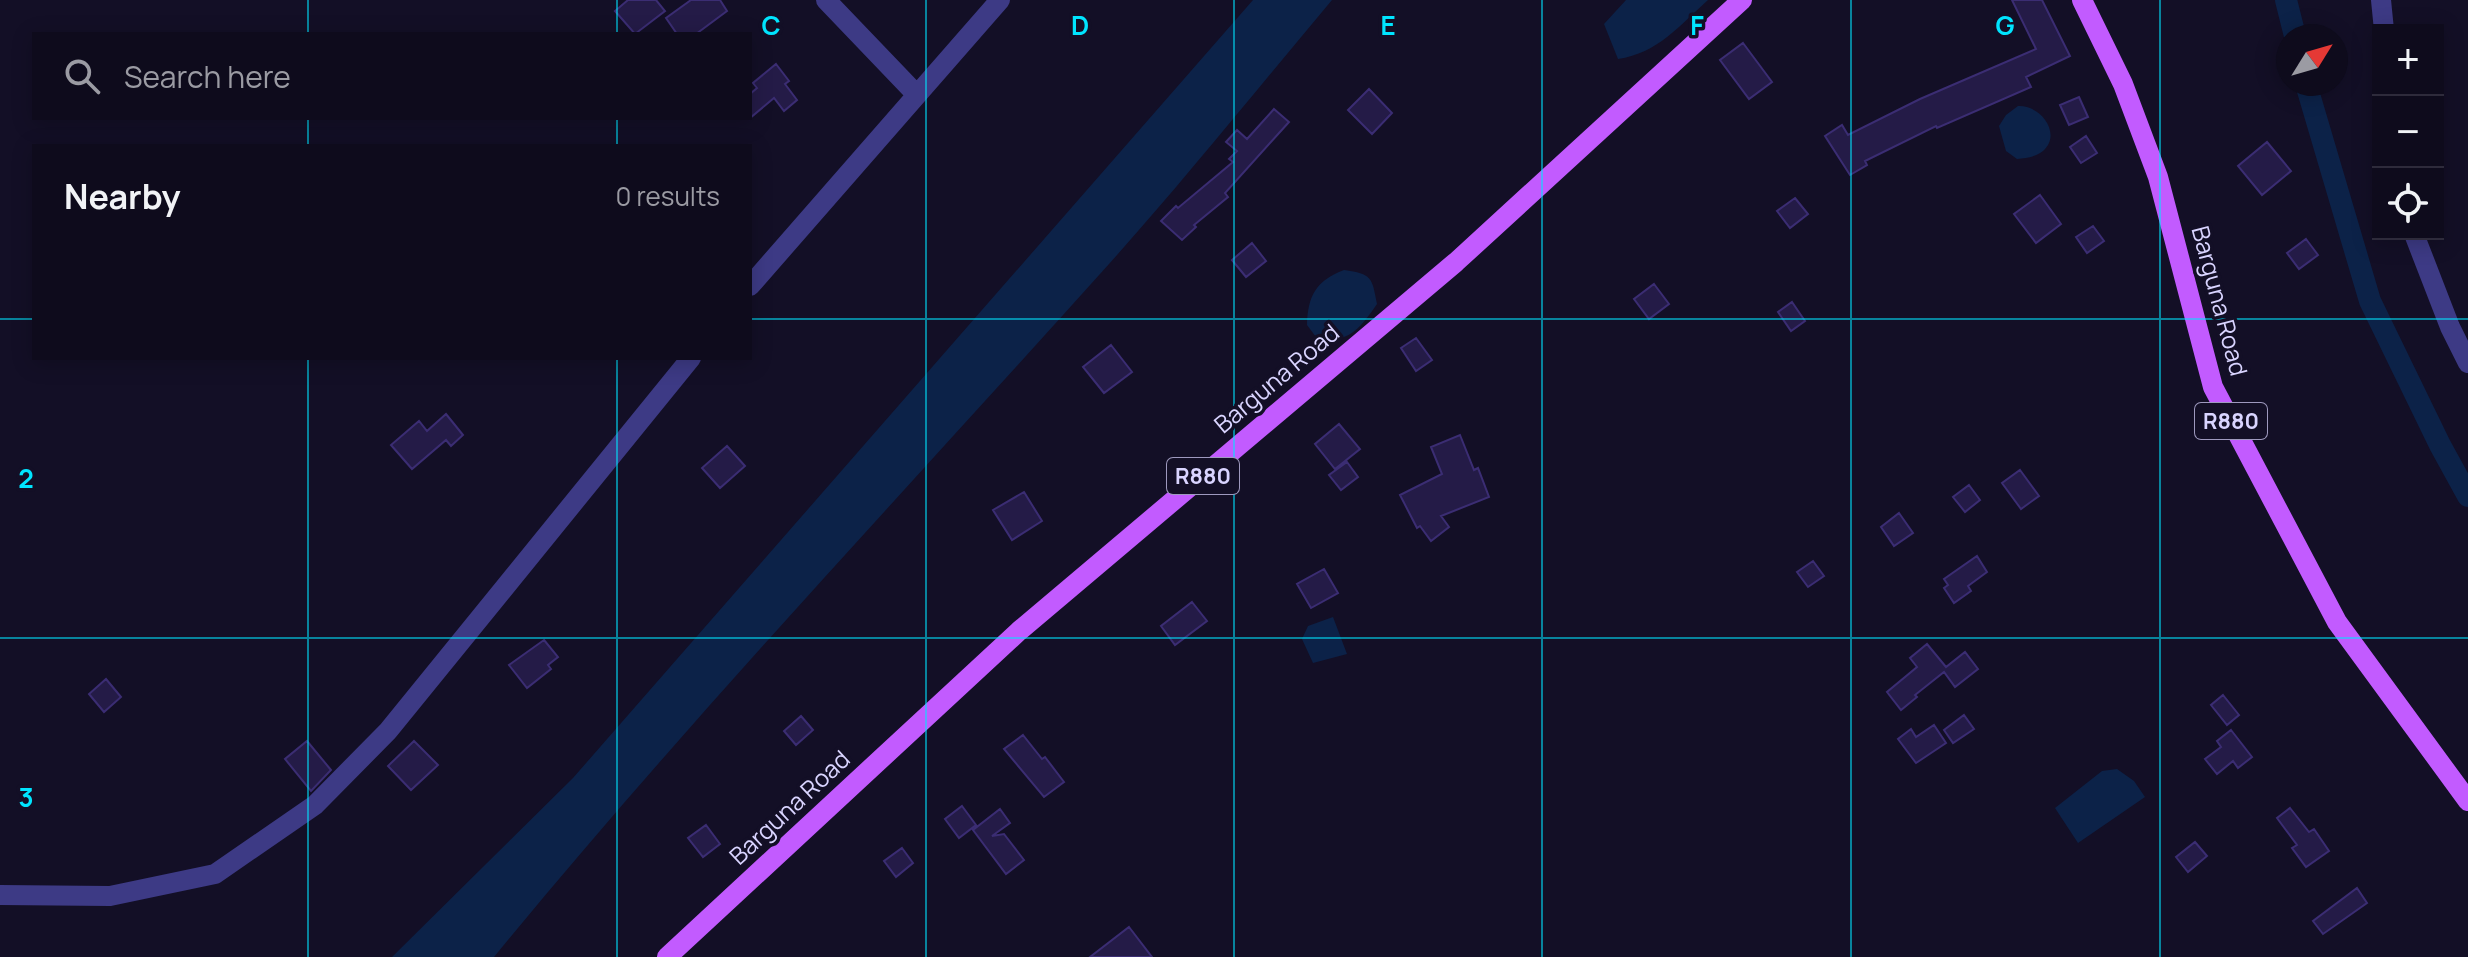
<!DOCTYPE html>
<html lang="en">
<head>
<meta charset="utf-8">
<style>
	:root { --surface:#0e0b1c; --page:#1c1929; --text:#f1f3f6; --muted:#9b9ba3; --line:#2e2b3b }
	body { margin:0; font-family:Manrope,sans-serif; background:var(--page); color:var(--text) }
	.controls { position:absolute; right:24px; top:24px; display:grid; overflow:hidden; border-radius:0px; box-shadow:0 4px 20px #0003 }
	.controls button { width:72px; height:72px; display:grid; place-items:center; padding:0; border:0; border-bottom:2px solid var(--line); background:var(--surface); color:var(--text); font:40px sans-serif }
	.compass { position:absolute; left:2276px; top:24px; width:72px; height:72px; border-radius:50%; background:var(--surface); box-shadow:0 4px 20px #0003; rotate:53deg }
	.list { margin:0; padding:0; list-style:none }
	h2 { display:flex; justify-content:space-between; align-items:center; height:104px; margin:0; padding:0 32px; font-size:34px }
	h2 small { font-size:26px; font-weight:400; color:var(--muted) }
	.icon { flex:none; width:44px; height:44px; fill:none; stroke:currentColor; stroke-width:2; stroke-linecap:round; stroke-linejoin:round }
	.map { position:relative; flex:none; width:2468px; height:957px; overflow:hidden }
	.search { position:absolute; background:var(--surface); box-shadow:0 4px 20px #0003; left:32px; top:32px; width:720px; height:88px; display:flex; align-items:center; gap:20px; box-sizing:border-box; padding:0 28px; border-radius:0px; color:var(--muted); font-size:30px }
	.panel { position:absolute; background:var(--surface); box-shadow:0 4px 20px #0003; left:32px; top:144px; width:720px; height:216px; border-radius:0px }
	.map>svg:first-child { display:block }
</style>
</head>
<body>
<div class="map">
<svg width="2468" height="957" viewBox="0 0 2468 957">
	<rect width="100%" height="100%" fill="#130f26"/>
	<path fill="#0c2248" d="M1253,0H1332C1258,88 1186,178 1109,264C903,494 690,718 494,957H392L573,778Z
		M1626,0H1708C1679,26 1658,53 1618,59L1604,24Z
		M2018,106C2042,105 2062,135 2043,151C2036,157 2026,158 2017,159L2006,151L1999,126L2006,115Z
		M1344,270C1372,274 1372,277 1377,304C1361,327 1352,340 1323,341L1316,337L1307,325C1308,295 1316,281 1344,270Z
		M1333,617L1347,654L1313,663L1302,639L1308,626Z
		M2117,769L2134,781L2145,797L2078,843L2055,808L2102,771Z"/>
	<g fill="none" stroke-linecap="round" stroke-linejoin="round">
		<path stroke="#0c2248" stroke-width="22" d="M2286,0L2295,36
			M2306,84L2370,301L2440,445L2468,496"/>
	</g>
	<path fill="#241b47" stroke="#3b2d73" stroke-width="2" d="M628,0H656L665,11L635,34L615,11Z
		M691,0H720L727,11L696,34H677L666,18Z
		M2012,0H2042L2070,56L2026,77L2031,87L1937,128L1936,126L1865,161L1867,165L1850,175L1825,136L1842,125L1848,135L1920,99L2036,49Z
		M1743,43L1772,82L1749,99L1720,60Z
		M776,64L789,81L785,84L797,100L784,111L774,98L750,118V94L757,88L753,83Z
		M1369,89L1392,113L1372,134L1348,110Z
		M2079,97L2088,117L2069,125L2060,105Z
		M1274,109L1289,122L1225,193L1228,197L1194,225L1196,227L1182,240L1161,221L1176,206L1178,208L1233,162L1229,159L1237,151L1226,142L1237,130L1247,139Z
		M2086,136L2097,153L2081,163L2070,147Z
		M2267,142L2291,171L2262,195L2238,166Z
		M2040,195L2061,224L2036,243L2014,214Z
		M1795,198L1808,214L1790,228L1777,211Z
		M2093,226L2104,241L2087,253L2076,237Z
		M2306,239L2318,255L2299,269L2287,253Z
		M1252,243L1266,261L1246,277L1232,260Z
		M1654,284L1669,304L1649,319L1634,299Z
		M1792,302L1805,321L1791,331L1778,312Z
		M1416,338L1432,360L1416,371L1401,348Z
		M1111,345L1132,372L1104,393L1083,367Z
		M446,414L463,435L451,446L446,440L412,469L391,445L419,421L427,431Z
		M1339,424L1360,449L1335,469L1315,444Z
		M1460,435L1474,470L1478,468L1489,497L1441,516L1449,527L1431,541L1420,526L1417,528L1400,495L1442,474L1431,447Z
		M727,446L745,466L720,488L702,468Z
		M1347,462L1358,477L1341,490L1329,475Z
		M2020,470L2039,496L2021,509L2002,483Z
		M1969,485L1980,500L1965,512L1953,497Z
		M1024,492L1042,521L1012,540L993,510Z
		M1899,513L1913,533L1894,546L1881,527Z
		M1977,556L1987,572L1968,586L1971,591L1954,603L1944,588L1948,585L1944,579Z
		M1813,561L1824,576L1808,587L1797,572Z
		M1324,569L1338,593L1311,608L1297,584Z
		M1192,602L1207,621L1175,645L1161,626Z
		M544,640L558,657L548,665L551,669L527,688L509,665Z
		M1927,644L1946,667L1965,652L1978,669L1955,687L1944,672L1915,695L1917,697L1901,710L1887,692L1917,667L1910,658Z
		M106,679L121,697L104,712L89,694Z
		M2223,695L2239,715L2227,725L2211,705Z
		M1964,715L1974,729L1953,743L1944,730Z
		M801,716L813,730L796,745L784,731Z
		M1934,725L1946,743L1916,763L1898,739L1911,729L1916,737Z
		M2231,730L2252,757L2238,768L2233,761L2217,774L2205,759L2221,747L2217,741Z
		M1023,735L1042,759L1045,757L1064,782L1044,797L1004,749Z
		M307,741L331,770L311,791L285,759Z
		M414,741L438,765L411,790L388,766Z
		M962,806L976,825L959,838L945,819Z
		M2290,808L2309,832L2314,829L2329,851L2306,867L2292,848L2297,845L2277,818Z
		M1000,809L1010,823L992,836L1004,834L1024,860L1006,874L973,830Z
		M706,825L720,844L703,857L688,838Z
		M2195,842L2207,856L2188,872L2176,857Z
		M902,848L913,863L896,877L884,861Z
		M2357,888L2367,903L2323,934L2313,921Z
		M1129,927L1152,957H1090Z"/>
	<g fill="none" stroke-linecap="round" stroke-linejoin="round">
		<path stroke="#3d3a85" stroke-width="20" d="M826,0L916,94
			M2381,0L2384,30
			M2414,234L2450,327L2468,363
			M750,286L1000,0
			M0,895L110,896L215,874L315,805L388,731L691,358"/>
		<path stroke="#c25bff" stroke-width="20" d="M2082,0L2123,84L2158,177L2213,387L2337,622L2468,801
			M667,957L1019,631L1456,262L1742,0"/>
	</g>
	<path fill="none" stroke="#00e5ff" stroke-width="2" stroke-opacity="0.55" d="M308,0V34M617,0V34M926,0V957M1234,0V957M1542,0V957M1851,0V957M2160,0V957M308,118V146M617,118V146M0,319H34M750,319H2468M308,358V957M617,358V957M0,638H2468"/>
	<g text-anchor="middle" stroke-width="7" stroke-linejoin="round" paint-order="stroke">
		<g fill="#130f26" stroke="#9e99be" stroke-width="2">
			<rect x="2195" y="403" width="72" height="36" rx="6"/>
			<rect x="1167" y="458" width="72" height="36" rx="6"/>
		</g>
		<g font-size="22" font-weight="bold" fill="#d9d4ff">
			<text x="2231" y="429">R880</text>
			<text x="1203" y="484">R880</text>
		</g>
		<g font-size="24" fill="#d9d4ff" stroke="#130f26">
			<text transform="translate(2219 301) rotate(75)" y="8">Barguna Road</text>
			<text transform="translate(1277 379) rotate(-40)" y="8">Barguna Road</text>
			<text transform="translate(790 808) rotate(-43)" y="8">Barguna Road</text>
		</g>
	</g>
	<g font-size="26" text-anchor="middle" font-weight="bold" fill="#00e5ff" stroke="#130f26" stroke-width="7" stroke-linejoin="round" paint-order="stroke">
		<text x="771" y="35">C</text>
		<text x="1080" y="35">D</text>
		<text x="1388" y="35">E</text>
		<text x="1697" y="35">F</text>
		<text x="2005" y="35">G</text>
		<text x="26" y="488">2</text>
		<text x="26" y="807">3</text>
	</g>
</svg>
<div class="controls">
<button>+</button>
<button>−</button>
<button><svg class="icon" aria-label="locate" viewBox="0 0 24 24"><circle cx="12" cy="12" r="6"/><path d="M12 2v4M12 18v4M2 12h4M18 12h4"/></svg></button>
</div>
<svg class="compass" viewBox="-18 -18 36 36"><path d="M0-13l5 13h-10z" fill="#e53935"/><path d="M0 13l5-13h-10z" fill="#9b9ba3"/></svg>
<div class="search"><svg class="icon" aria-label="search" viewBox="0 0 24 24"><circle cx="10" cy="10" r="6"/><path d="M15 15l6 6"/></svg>Search here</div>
<section class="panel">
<h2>Nearby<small>0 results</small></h2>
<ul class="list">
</ul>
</section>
</div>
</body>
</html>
